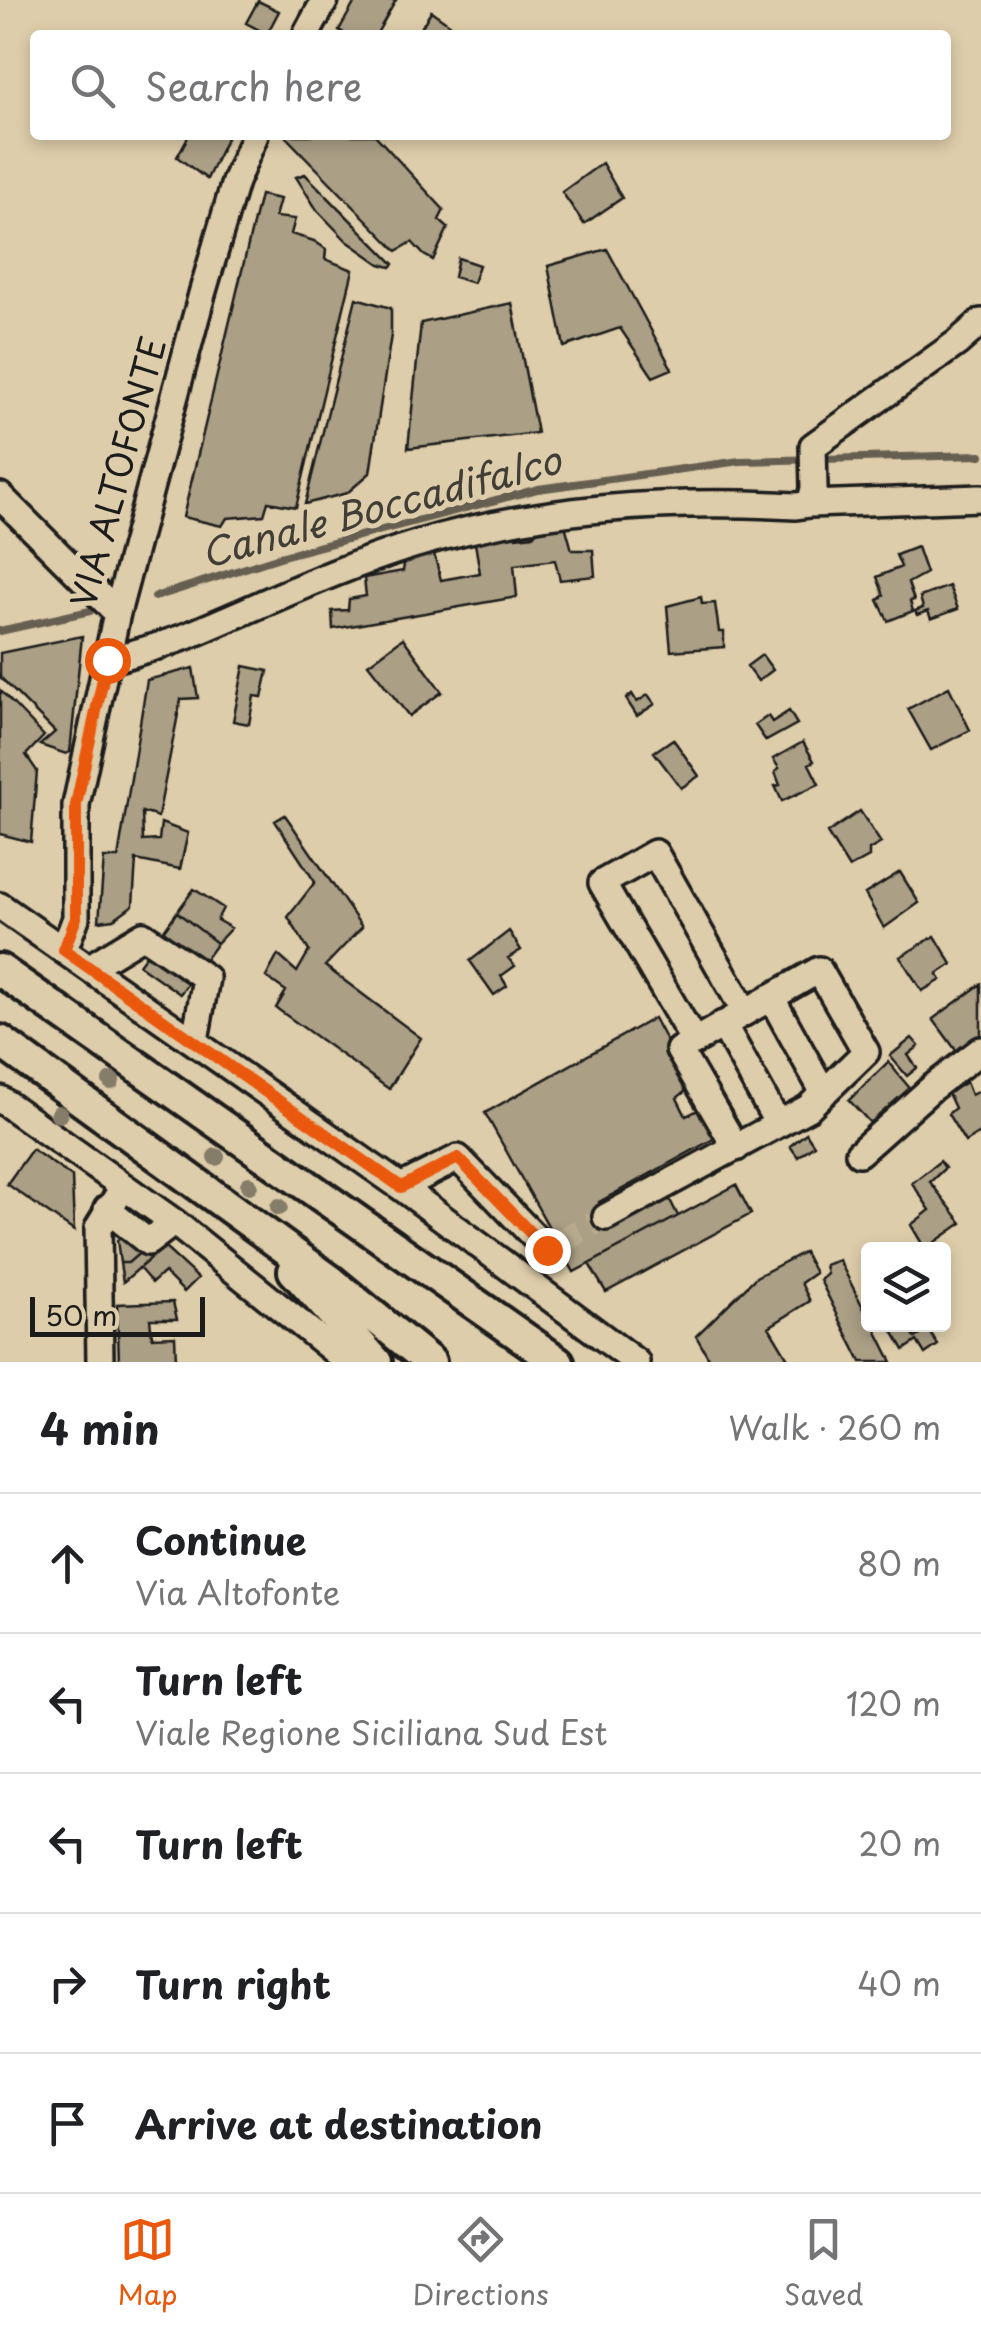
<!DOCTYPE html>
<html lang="en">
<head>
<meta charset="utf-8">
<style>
	:root { --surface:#fff; --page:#f2f2f2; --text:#202124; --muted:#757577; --line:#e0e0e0; --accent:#ea580c }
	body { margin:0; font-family:"Playpen Sans",sans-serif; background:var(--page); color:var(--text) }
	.controls { position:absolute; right:30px; bottom:30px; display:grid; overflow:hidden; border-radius:10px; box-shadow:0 5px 15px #0003 }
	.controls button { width:90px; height:90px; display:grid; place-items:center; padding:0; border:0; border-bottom:2px solid var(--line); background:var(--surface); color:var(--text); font:50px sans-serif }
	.scale { position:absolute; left:30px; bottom:25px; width:175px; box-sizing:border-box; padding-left:10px; border:5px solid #1c1c1c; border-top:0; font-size:28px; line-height:35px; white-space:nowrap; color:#1c1c1c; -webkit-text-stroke:8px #decdaa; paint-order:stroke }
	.stop { position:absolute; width:30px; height:30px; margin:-22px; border:8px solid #ea580c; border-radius:50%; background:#fff }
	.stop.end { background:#ea580c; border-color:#fff; box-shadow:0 2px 10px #0008 }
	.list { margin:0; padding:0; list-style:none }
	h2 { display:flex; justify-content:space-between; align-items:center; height:130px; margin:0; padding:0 40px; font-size:42px }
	h2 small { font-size:32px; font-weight:400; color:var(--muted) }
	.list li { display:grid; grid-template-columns:65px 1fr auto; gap:30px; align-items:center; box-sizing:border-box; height:140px; padding:0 40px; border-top:2px solid var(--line) }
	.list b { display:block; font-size:38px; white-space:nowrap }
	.list p { margin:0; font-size:32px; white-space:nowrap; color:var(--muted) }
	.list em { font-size:32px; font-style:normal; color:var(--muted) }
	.icon { flex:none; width:55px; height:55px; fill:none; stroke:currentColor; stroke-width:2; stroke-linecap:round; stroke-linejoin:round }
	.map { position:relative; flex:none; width:981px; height:1362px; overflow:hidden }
	.search { position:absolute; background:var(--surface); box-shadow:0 5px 15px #0003; left:30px; right:30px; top:30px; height:110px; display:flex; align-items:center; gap:25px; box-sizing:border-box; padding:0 35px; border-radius:10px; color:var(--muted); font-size:38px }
	.sheet { height:830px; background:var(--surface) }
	nav { display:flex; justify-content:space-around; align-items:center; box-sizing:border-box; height:140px; border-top:2px solid var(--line); background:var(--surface); font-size:28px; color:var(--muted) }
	nav a { display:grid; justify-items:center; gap:5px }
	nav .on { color:var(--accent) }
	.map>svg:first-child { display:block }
</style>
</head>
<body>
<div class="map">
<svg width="981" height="1362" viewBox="0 0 981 1362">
	<rect width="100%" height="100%" fill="#decdaa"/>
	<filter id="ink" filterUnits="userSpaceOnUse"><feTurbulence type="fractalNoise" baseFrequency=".01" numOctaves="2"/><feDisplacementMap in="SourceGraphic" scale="20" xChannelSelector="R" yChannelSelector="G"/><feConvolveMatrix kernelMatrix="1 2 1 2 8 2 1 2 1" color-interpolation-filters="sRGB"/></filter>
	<g filter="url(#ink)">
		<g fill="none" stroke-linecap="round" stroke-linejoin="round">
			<path stroke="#665f51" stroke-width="8" d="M155,597L283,556L538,489L740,461L981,455
				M0,631L90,611"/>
		</g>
		<path fill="#ab9f85" stroke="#1c1c1c" stroke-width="2.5" d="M356,0H396L376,35H347L339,30Z
			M258,1L279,11L267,34L246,23Z
			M431,11L458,30L455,35H417Z
			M189,135H228L207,179L177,157Z
			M288,135H375L444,210L439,220L448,228L433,260L424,255L412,242L397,251L286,137Z
			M602,163L622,198L584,224L562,192Z
			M305,174L394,264L391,267L380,264L347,241L317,210L296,177Z
			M260,195L280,199L275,217L295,219L291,234L314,241L326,249L325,259L353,270L296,507L268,502L264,515L227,518L222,526L183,517Z
			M607,249L672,369L653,377L620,328L564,347L548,266Z
			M458,258L479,265L473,283L454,277Z
			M356,298L391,308V335L370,473L347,493L305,504Z
			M512,303L537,433L408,448L421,323Z
			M535,523L565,525L572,550H593L595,576L560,580L555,560L514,565L517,597L333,629L332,611L348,610L349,599L366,596L364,578L403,571L405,558L434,554L441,580L480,573L474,537L513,531L516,537L534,535Z
			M917,547L926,573L908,583L914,600L910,601L913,611L888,621L878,600L884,595L877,577L901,567L896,555Z
			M949,586L958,609L931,619L928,611L917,615L915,611L923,608L920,597Z
			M701,597L702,604L715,603L719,632H724V647L671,651L667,606Z
			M82,636L70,752L66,754L40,745L55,732L0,677V653Z
			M403,638L442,692L409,716L368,664Z
			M762,655L773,670L758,681L747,666Z
			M244,666L268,671L262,697L254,696L249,724L233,721Z
			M193,668L198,698L181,699L158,817L142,812L143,841L159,840L161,823L188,833L180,869L136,860L133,905L114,919L99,921L104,858H118L147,680Z
			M949,687L970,730L931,750L908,709Z
			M0,690L44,736L26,755L37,771L31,842L0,834Z
			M632,694L637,702L648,695L655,704L637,716L626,699Z
			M789,711L797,724L766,741L755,725L768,716L772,722Z
			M673,739L699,776L681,788L654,752Z
			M803,742L814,761L809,764L819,784L782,801L775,786L780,785L775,772L779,768L773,759Z
			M860,811L881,843L869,850V857L849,868L827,833Z
			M285,815L362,927L325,966L421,1038L389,1089L276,1008L286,991L266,977L278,955L297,972L309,951L288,917L315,882L275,821Z
			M900,872L919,903L884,928L865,894Z
			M194,889L223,908L217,920L231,928L217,943L177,912Z
			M177,912L217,943L180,994L139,965Z
			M509,931L521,950L508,958L515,966L501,976L507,986L494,995L470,961Z
			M935,936L952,964L937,974L941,980L922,991L900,957Z
			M981,984V1037L958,1053L933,1019Z
			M654,1018L691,1087L677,1098L686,1116L704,1107L717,1137L599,1202L610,1227L668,1196L678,1216L574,1272L485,1113Z
			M912,1038L919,1046L908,1055L917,1068L907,1076L890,1056Z
			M888,1062L913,1092L874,1127L849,1100Z
			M966,1082L971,1095L981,1090V1132L965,1142L948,1114L955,1108L948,1093Z
			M806,1133L814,1145L798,1157L790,1146Z
			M32,1149L72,1177L74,1231L7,1184Z
			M940,1161L945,1168L930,1182L962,1223L925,1249L911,1225L930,1210L912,1183Z
			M736,1185L751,1214L606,1292L589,1264Z
			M126,1236L143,1250L128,1263H120L117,1240Z
			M164,1247L198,1278L184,1292L164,1272L152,1283L139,1268Z
			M143,1250L151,1258L123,1282L120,1263H128Z
			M804,1252L815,1273L801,1283L810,1301L769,1327L787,1357L778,1362H711L696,1336L756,1277Z
			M839,1260L868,1317V1324H873L892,1362H861L820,1280L827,1274L825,1265Z
			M173,1302L177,1319H150L152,1337L175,1336L176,1362H119L117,1304Z
			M906,1324L915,1338L929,1330L938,1345L925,1354L917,1341L904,1350L893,1331Z"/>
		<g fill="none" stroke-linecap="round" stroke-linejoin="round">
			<path stroke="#b7aa8e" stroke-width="25" stroke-dasharray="25 12" stroke-linecap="butt" d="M558,1243L606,1217"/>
			<defs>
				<path id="minor" d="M306,35L325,0
					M0,496L117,613
					M810,504L981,498
					M107,661C133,653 162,646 187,636C262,605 335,569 413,545C537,507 667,499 796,506L810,504L814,489L813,446L957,343L981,322
					M0,906L401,1187L636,1362
					M64,949L76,918V805L117,613L202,294L235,182L255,135
					M90,967L143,935L206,978L195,1040
					M771,997L824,1093
					M723,1024L778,1124
					M694,1041L602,883L655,853L745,1012
					M0,1099L174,1222L348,1362
					M859,1153L933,1087L981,1050
					M401,1187L458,1158L547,1250
					M107,1209L148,1242L174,1222
					M606,1217L808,1108L866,1052L819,970L679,1050L736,1148
					M100,1362L98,1228L123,1187"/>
				<path id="major" d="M0,970L558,1362
					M0,1041L332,1282L430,1362
					M294,1271L376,1362"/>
			</defs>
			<use href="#minor" stroke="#1c1c1c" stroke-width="32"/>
			<use href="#major" stroke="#1c1c1c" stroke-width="38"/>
			<use href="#minor" stroke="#decdaa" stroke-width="25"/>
			<use href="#major" stroke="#decdaa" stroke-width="30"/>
		</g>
		<g fill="#857c69">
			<circle cx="111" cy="1081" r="9"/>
			<circle cx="59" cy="1114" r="9"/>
			<circle cx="216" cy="1157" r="9"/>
			<circle cx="249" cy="1185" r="9"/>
			<circle cx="279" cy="1207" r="9"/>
		</g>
	</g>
	<g fill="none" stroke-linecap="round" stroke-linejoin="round" filter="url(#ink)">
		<path stroke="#ea580c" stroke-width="12" d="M107,660L76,805V918L64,950L401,1187L458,1158L547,1250"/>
	</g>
	<g text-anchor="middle" stroke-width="10" stroke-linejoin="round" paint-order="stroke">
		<g font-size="35" fill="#1c1c1c" stroke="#decdaa">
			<text transform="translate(119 472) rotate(-75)" y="12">VIA ALTOFONTE</text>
		</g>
		<g font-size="38" font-style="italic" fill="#413e37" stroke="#decdaa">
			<text transform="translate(381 508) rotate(-15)" y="13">Canale Boccadifalco</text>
		</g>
	</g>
</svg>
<div class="controls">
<button><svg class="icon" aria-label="layers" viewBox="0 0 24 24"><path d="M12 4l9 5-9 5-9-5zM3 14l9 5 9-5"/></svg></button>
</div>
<div class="scale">50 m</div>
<div class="stop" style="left:107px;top:660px"></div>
<div class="stop end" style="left:547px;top:1250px"></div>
<div class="search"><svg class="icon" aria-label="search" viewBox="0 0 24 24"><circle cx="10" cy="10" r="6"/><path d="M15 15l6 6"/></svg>Search here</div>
</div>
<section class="sheet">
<h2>4 min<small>Walk · 260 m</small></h2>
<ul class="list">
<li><svg class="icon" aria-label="ahead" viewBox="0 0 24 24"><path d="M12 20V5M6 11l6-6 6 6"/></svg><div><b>Continue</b><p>Via Altofonte</p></div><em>80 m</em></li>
<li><svg class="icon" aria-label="left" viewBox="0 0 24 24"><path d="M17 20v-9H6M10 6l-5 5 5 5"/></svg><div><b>Turn left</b><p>Viale Regione Siciliana Sud Est</p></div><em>120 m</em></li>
<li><svg class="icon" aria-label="left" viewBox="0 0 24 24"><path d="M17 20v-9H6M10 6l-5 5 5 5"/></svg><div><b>Turn left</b></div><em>20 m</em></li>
<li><svg class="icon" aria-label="right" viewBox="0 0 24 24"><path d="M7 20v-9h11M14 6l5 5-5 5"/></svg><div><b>Turn right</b></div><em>40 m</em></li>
<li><svg class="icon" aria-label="arrive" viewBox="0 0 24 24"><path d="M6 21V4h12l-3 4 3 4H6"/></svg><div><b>Arrive at destination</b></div></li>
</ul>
</section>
<nav>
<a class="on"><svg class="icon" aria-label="map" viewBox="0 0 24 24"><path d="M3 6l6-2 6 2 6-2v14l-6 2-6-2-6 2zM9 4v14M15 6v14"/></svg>Map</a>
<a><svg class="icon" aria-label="directions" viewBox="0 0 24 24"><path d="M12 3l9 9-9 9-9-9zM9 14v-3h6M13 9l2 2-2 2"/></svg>Directions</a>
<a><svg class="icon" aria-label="saved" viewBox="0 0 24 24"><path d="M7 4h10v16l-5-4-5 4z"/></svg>Saved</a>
</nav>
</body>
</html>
